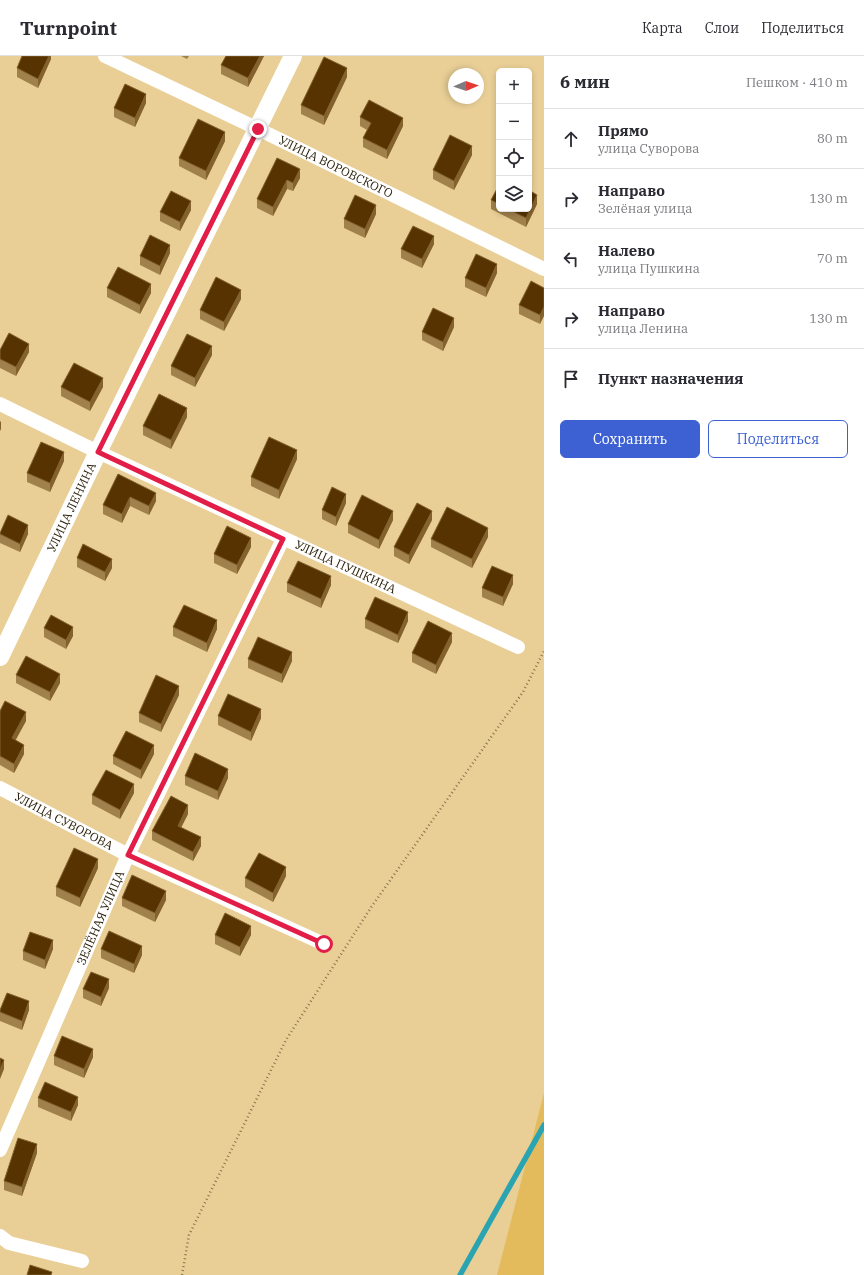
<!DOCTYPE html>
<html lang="ru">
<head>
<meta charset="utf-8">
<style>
	:root { --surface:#fff; --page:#f2f2f3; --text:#2b2b33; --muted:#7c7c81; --line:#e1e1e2; --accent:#3d61d3 }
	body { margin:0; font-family:"IBM Plex Serif",serif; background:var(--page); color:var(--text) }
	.controls { position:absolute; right:12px; top:12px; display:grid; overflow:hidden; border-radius:6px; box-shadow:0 2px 6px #0003 }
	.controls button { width:36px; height:36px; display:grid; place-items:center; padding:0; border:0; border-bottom:1px solid var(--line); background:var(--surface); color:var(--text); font:20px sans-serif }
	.compass { position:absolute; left:448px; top:12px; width:36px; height:36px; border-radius:50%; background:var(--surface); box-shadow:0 2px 6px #0003; rotate:88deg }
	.stop { position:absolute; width:12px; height:12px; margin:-9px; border:3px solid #e11d48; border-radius:50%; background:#fff }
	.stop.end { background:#e11d48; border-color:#fff; box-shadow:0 1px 4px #0008 }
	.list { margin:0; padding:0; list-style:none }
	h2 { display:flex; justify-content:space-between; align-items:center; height:52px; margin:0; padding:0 16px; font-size:17px }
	h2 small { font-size:13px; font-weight:400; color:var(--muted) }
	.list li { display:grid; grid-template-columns:26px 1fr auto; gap:12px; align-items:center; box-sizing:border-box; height:60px; padding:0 16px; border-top:1px solid var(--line) }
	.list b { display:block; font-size:15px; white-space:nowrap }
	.list p { margin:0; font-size:13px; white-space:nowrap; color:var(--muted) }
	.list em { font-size:13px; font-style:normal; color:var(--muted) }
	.actions { display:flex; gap:8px; padding:12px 16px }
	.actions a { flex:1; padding:9px 0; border:1px solid var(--accent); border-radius:6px; text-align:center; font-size:14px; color:var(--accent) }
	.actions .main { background:var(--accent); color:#fff }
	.icon { flex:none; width:22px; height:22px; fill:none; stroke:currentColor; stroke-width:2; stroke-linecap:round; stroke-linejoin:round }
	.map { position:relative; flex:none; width:544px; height:1219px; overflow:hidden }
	header { display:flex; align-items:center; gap:24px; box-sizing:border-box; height:56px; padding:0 20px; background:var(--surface); border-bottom:1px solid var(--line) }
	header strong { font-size:19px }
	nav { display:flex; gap:22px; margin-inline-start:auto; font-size:14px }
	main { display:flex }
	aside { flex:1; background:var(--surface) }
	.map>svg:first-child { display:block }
</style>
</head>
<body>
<header>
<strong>Turnpoint</strong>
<nav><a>Карта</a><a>Слои</a><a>Поделиться</a></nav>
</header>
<main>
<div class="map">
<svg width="544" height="1219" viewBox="0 0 544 1219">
	<rect width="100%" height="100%" fill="#e9cf96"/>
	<path fill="#e3bb5c" d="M544,1037V1219H497Z"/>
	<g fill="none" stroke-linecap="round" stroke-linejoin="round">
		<path stroke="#2ba4b2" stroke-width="5.5" d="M460,1219L544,1069"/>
		<path stroke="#87754e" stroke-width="2.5" stroke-dasharray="1 3" stroke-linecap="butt" d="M182,1219L189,1179L286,984L372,850L523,636L544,595"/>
		<g stroke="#fff" stroke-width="14">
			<path id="s1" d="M105,0L258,73L544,213"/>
			<path id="s2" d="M0,348L98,396L518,591"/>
			<path id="s3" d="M0,732L128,799L324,888"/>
			<path id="s4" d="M0,1094L128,799L283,483"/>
			<path d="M0,1180L9,1187L82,1205"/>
		</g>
		<path stroke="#fff" stroke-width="18" id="s5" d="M0,601L98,396L293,0"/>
	</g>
	<path fill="#a0814c" d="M51,0V3L38,32L17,21V12Z
		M181,0H189L187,3Z
		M226,0H264L248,31L221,18V9Z
		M347,21L324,69L301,58V49Z
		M146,47L135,71L114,61V52Z
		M360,61L403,70L387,103L363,91V82L367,74L360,70Z
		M225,85L206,124L179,110V102Z
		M472,99L454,134L433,123V114Z
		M277,102L300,122L293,135L287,133L273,160L257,152V143Z
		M499,129V153H529L537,148L526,171L491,153V144Z
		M191,154L180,175L160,165V156Z
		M376,158L365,182L344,172V163Z
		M434,188L422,212L401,202V193Z
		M170,197L160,219L140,209V200Z
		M497,217L486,241L465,231V222Z
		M107,232L151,237L140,258L107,241Z
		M544,232L540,268L519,258V249Z
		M241,243L224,275L200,263V254Z
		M454,271L443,295L422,284V276Z
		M0,294L29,296L16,320L0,312Z
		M212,299L195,331L171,319V310Z
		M61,331H103L90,355L61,340Z
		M187,361L171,393L143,379V370Z
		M297,403L279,443L251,430V421Z
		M64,405L50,436L27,426V417Z
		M118,418L156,445L149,459L130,450L122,467L103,458V449Z
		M346,447L336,470L322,463V454Z
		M393,464L379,493L348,477V468Z
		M432,464L409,508L394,500V491Z
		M0,477L28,478L20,496L0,487Z
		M488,481L472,512L431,491V483Z
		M251,491L237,518L214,507V498Z
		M77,502L112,512L105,525L77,511Z
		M287,527L331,529L321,552L287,536Z
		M513,528L503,550L482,541V532Z
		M365,563L408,565L398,587L365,572Z
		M173,571L217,573L207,596L173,580Z
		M44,572L73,580L66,593L44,581Z
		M452,586L436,618L412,606V597Z
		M248,603L292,605L282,627L248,612Z
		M16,619L60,627L50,645L16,627Z
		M179,639L161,676L139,666V657Z
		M0,655L26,665L15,684L24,698L14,717L0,709Z
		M218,660L261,662L251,685L218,669Z
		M154,698L141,723L113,708V700Z
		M185,720L228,722L218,744L185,729Z
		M134,737L120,763L92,748V739Z
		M188,758L181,771L201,790L193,805L152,784V775Z
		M98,812L80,851L56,840V831Z
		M286,820L273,846L245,831V822Z
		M122,842L166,844L155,866L122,850Z
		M215,879H251L240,900L215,888Z
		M53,893L45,913L23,904V895Z
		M101,893L142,899L134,917L101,902Z
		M109,932L101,950L83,942V933Z
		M0,954H29L22,974L0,965Z
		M54,1000L93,1001L84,1022L54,1009Z
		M38,1042L78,1049L71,1065L38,1051Z
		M37,1097L22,1140L4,1134V1125Z"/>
	<path fill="#83622e" d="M49,0H51V3L38,32V23Z
		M260,0H264L248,31V22Z
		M347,12V21L324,69V60Z
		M146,38V47L135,71V62Z
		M403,62V70L387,103V94Z
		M225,76V85L206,124V115Z
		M472,90V99L454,134V125Z
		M300,113V122L293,135V127Z
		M287,124V133L273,160V151Z
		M537,139V148L526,171V162Z
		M191,145V154L180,175V166Z
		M376,149V158L365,182V173Z
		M434,180V188L422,212V203Z
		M170,189V197L160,219V210Z
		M497,208V217L486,241V232Z
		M151,228V237L140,258V249Z
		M241,234V243L224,275V266Z
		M544,251V260L540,268V259Z
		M454,262V271L443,295V286Z
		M29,288V296L16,320V311Z
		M212,290V299L195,331V322Z
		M103,322V331L90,355V346Z
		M187,352V361L171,393V384Z
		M1,365V373L0,375V366Z
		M297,394V403L279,443V434Z
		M64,396V405L50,436V427Z
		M156,437V445L149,459V450Z
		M346,438V447L336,470V461Z
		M130,441V450L122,467V458Z
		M393,455V464L379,493V484Z
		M432,455V464L409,508V499Z
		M28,469V478L20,496V488Z
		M488,472V481L472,512V503Z
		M251,482V491L237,518V509Z
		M112,503V512L105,525V516Z
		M513,519V528L503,550V541Z
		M331,520V529L321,552V543Z
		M408,556V565L398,587V579Z
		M217,564V573L207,596V587Z
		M73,571V580L66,593V584Z
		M452,577V586L436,618V609Z
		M292,596V605L282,627V618Z
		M60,618V627L50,645V636Z
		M179,630V639L161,676V668Z
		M261,653V662L251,685V676Z
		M26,656V665L12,691V682Z
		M24,689V698L14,717V708Z
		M154,689V698L141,723V714Z
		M228,713V722L218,744V735Z
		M134,728V737L120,763V754Z
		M188,749V758L178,778V770Z
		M201,781V790L193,805V796Z
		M98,803V812L80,851V842Z
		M286,811V820L273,846V837Z
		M166,835V844L155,866V857Z
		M251,870V879L240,900V891Z
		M53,884V893L45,913V904Z
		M142,890V899L134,917V908Z
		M109,923V932L101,950V941Z
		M29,945V954L22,974V965Z
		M93,993V1001L84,1022V1013Z
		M4,1004V1013L0,1023V1014Z
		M78,1041V1049L71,1065V1056Z
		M37,1088V1097L22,1140V1131Z"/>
	<path fill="#573302" stroke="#83622e" d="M22,0H49L38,23L17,12Z
		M226,0H260L248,22L221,9Z
		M324,1L347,12L324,60L301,49Z
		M125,28L146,38L135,62L114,52Z
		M369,44L403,62L387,94L363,82L371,67L360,61Z
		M198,63L225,76L206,115L179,102Z
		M450,79L472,90L454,125L433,114Z
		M277,102L300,113L293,127L287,124L273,151L257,143Z
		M499,129V148L491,144Z
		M529,134L537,139L526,162L508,153H529Z
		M171,135L191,145L180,166L160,156Z
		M355,139L376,149L365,173L344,163Z
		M413,170L434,180L422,203L401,193Z
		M150,179L170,189L160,210L140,200Z
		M476,198L497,208L486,232L465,222Z
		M118,211L151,228L140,249L107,232Z
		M216,221L241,234L224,266L200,254Z
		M531,225L544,232V251L540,259L519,249Z
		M433,252L454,262L443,286L422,276Z
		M9,277L29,288L16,311L0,303V294Z
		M187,278L212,290L195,322L171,310Z
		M74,307L103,322L90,346L61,331Z
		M159,338L187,352L171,384L143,370Z
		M269,381L297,394L279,434L251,421Z
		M41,386L64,396L50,427L27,417Z
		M118,418L156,437L149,450L130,441L122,458L103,449Z
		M332,431L346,438L336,461L322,454Z
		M362,439L393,455L379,484L348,468Z
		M417,447L432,455L409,499L394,491Z
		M447,451L488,472L472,503L431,483Z
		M8,459L28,469L20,488L0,478V477Z
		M227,470L251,482L237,509L214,498Z
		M83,488L112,503L105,516L77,502Z
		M298,505L331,520L321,543L287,527Z
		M492,510L513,519L503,541L482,532Z
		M375,541L408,556L398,579L365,563Z
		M184,549L217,564L207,587L173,571Z
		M51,559L73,571L66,584L44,572Z
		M428,565L452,577L436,609L412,597Z
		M258,581L292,596L282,618L248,603Z
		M26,600L60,618L50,636L16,619Z
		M156,619L179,630L161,668L139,657Z
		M228,638L261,653L251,676L218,660Z
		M5,645L26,656L12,682L24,689L14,708L0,700V655Z
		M126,675L154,689L141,714L113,700Z
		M195,697L228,713L218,735L185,720Z
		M106,714L134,728L120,754L92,739Z
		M171,740L188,749L178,770L201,781L193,796L152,775Z
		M74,792L98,803L80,842L56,831Z
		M259,797L286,811L273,837L245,822Z
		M132,819L166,835L155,857L122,842Z
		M225,857L251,870L240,891L215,879Z
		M109,875L142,890L134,908L101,893Z
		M30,876L53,884L45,904L23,895Z
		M91,916L109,923L101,941L83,933Z
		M7,937L29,945L22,965L0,956V954Z
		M62,980L93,993L84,1013L54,1000Z
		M0,1002L4,1004L0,1014Z
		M45,1026L78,1041L71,1056L38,1042Z
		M18,1082L37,1088L22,1131L4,1125Z
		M30,1209L52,1216L51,1219H27Z"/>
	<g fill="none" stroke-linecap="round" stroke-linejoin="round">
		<path stroke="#e11d48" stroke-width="5" d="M258,73L98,396L283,483L128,799L324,888"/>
	</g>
	<g text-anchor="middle" stroke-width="4" stroke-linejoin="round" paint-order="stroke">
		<g font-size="12" fill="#2b210a" stroke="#e9cf96">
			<text dy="4" stroke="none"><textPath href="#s1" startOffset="256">УЛИЦА ВОРОВСКОГО</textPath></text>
			<text dy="4" stroke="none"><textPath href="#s5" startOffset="166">УЛИЦА ЛЕНИНА</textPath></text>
			<text dy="4" stroke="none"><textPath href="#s2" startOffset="382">УЛИЦА ПУШКИНА</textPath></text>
			<text dy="4" stroke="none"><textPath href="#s3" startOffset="72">УЛИЦА СУВОРОВА</textPath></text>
			<text dy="4" stroke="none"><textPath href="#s4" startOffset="253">ЗЕЛЁНАЯ УЛИЦА</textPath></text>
		</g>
	</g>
</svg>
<div class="controls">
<button>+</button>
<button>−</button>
<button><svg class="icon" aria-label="locate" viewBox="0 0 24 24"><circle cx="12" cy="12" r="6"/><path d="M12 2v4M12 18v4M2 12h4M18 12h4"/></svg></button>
<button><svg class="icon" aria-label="layers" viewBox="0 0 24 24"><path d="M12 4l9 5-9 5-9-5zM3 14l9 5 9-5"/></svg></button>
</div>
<svg class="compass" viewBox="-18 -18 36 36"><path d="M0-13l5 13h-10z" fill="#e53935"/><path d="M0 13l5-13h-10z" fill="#7c7c81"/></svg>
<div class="stop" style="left:324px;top:888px"></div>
<div class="stop end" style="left:258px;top:73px"></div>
</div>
<aside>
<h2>6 мин<small>Пешком · 410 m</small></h2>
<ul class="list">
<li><svg class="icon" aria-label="ahead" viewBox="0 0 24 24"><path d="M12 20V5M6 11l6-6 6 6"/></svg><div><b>Прямо</b><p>улица Суворова</p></div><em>80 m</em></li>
<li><svg class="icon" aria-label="right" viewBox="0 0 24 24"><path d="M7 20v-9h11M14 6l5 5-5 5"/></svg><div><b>Направо</b><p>Зелёная улица</p></div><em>130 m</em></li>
<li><svg class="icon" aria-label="left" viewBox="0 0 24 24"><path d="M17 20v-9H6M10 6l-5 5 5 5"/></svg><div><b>Налево</b><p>улица Пушкина</p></div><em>70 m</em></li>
<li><svg class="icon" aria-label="right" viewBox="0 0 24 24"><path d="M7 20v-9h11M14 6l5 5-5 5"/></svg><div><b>Направо</b><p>улица Ленина</p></div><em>130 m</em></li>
<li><svg class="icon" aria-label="arrive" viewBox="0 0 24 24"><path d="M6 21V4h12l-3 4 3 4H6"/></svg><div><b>Пункт назначения</b></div></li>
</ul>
<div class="actions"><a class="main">Сохранить</a><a>Поделиться</a></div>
</aside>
</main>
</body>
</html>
